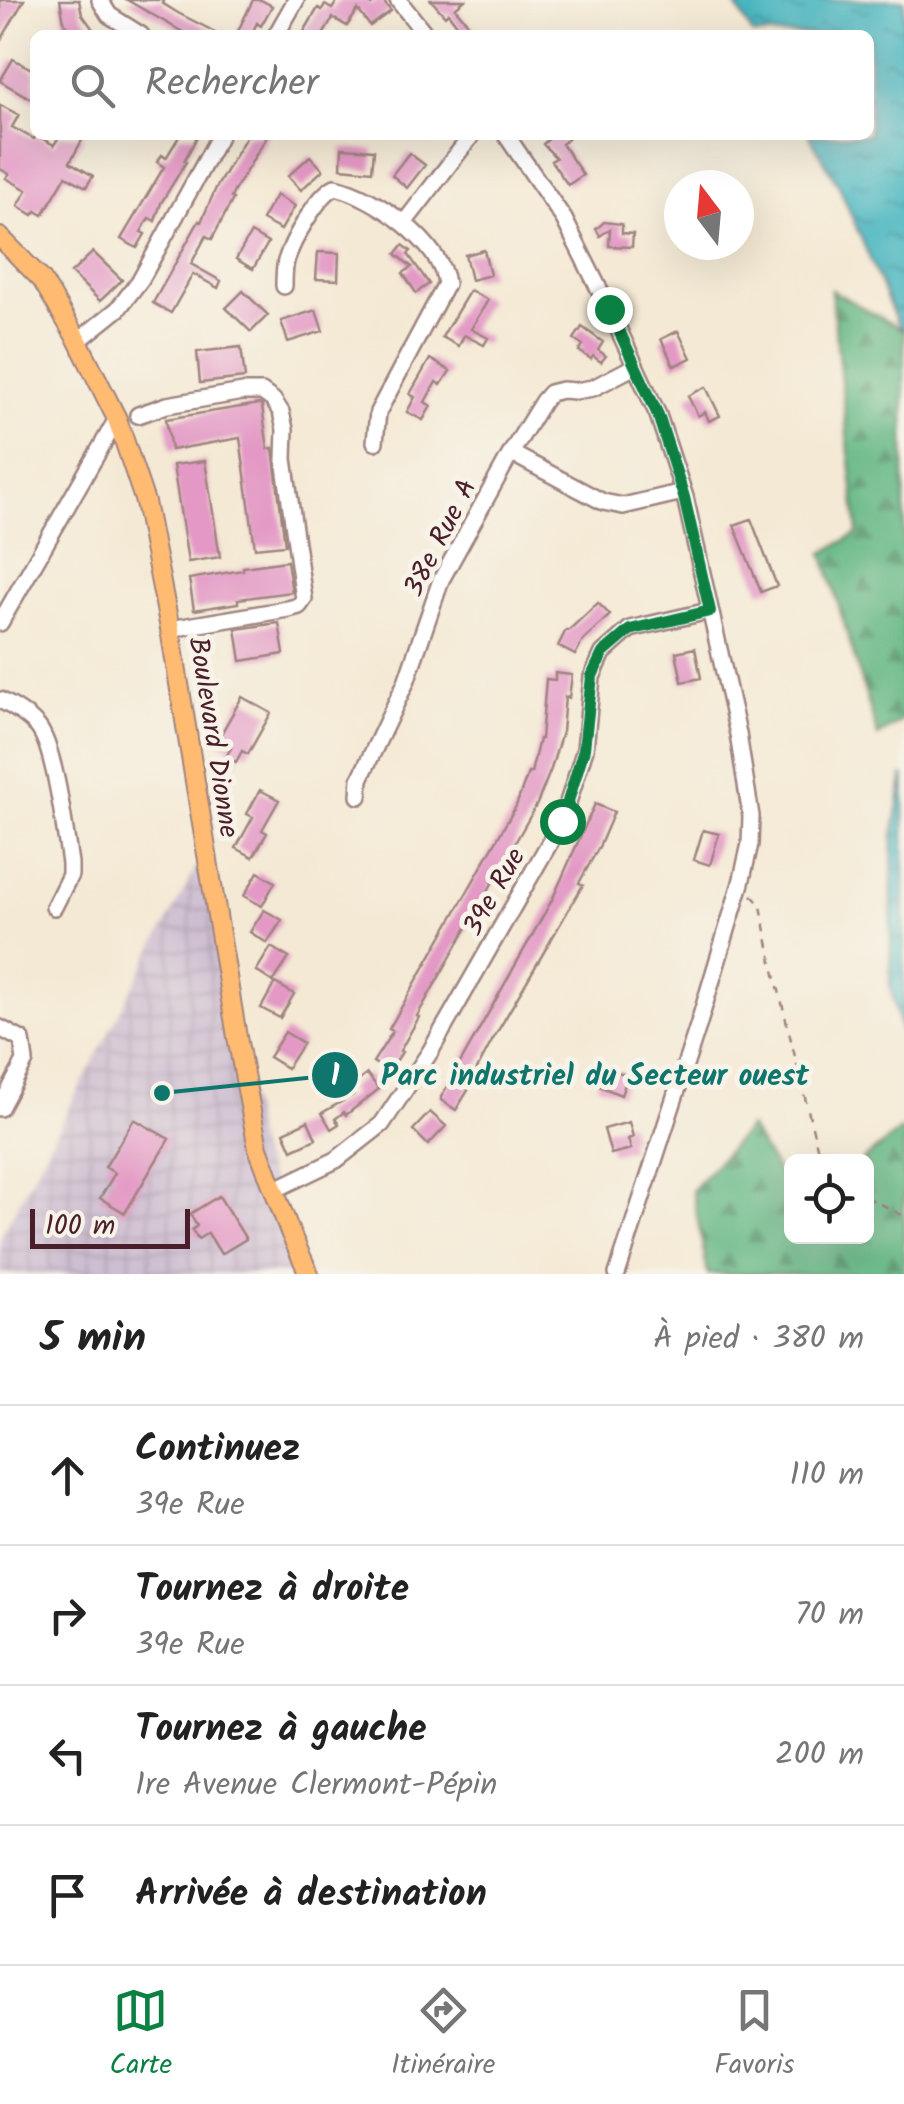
<!DOCTYPE html>
<html lang="fr">
<head>
<meta charset="utf-8">
<style>
	:root { --surface:#fff; --page:#f2f2f2; --text:#222; --muted:#767676; --line:#e0e0e0; --accent:#0b8043 }
	body { margin:0; font-family:Kalam,sans-serif; background:var(--page); color:var(--text) }
	.controls { position:absolute; right:30px; bottom:30px; display:grid; overflow:hidden; border-radius:15px; box-shadow:0 10px 40px #0002 }
	.controls button { width:90px; height:90px; display:grid; place-items:center; padding:0; border:0; border-bottom:2px solid var(--line); background:var(--surface); color:var(--text); font:50px sans-serif }
	.compass { position:absolute; left:664px; top:170px; width:90px; height:90px; border-radius:50%; background:var(--surface); box-shadow:0 10px 40px #0002; rotate:344deg }
	.scale { position:absolute; left:30px; bottom:25px; width:160px; box-sizing:border-box; padding-left:10px; border:5px solid #4a1f2b; border-top:0; font-size:28px; line-height:35px; white-space:nowrap; color:#4a1f2b; -webkit-text-stroke:8px #f7f3e8; paint-order:stroke }
	.stop { position:absolute; width:30px; height:30px; margin:-22px; border:8px solid #0b8043; border-radius:50%; background:#fff }
	.stop.end { background:#0b8043; border-color:#fff; box-shadow:0 2px 10px #0008 }
	.list { margin:0; padding:0; list-style:none }
	h2 { display:flex; justify-content:space-between; align-items:center; height:130px; margin:0; padding:0 40px; font-size:42px }
	h2 small { font-size:32px; font-weight:400; color:var(--muted) }
	.list li { display:grid; grid-template-columns:65px 1fr auto; gap:30px; align-items:center; box-sizing:border-box; height:140px; padding:0 40px; border-top:2px solid var(--line) }
	.list b { display:block; font-size:38px; white-space:nowrap }
	.list p { margin:0; font-size:32px; white-space:nowrap; color:var(--muted) }
	.list em { font-size:32px; font-style:normal; color:var(--muted) }
	.icon { flex:none; width:55px; height:55px; fill:none; stroke:currentColor; stroke-width:2; stroke-linecap:round; stroke-linejoin:round }
	.map { position:relative; flex:none; width:904px; height:1274px; overflow:hidden }
	.search { position:absolute; background:var(--surface); box-shadow:0 10px 40px #0002; left:30px; right:30px; top:30px; height:110px; display:flex; align-items:center; gap:25px; box-sizing:border-box; padding:0 35px; border-radius:15px; color:var(--muted); font-size:38px }
	.sheet { height:690px; background:var(--surface) }
	nav { display:flex; justify-content:space-around; align-items:center; box-sizing:border-box; height:140px; border-top:2px solid var(--line); background:var(--surface); font-size:28px; color:var(--muted) }
	nav a { display:grid; justify-items:center; gap:5px }
	nav .on { color:var(--accent) }
	.map>svg:first-child { display:block }
</style>
</head>
<body>
<div class="map">
<svg width="904" height="1274" viewBox="0 0 904 1274">
	<defs>
		<pattern id="industrial-grid" width="8" height="8" patternUnits="userSpaceOnUse" patternTransform="scale(2.5)"><rect width="8" height="8" fill="#cebed1"/><path d="M0 4h8M4 0v8" fill="none" stroke="#b2a3b4"/></pattern>
		<pattern id="forest-firs" width="22" height="20" patternUnits="userSpaceOnUse" patternTransform="scale(2.5)"><rect width="22" height="20" fill="#64b784"/><path d="M5 1l3.5 6h-7zM16 11l3.5 6h-7z" fill="#54946c"/></pattern>
		<pattern id="water-ripples" width="26" height="14" patternUnits="userSpaceOnUse" patternTransform="scale(2.5)"><rect width="26" height="14" fill="#47b6c0"/><path d="M2 4q2-2 4 0t4 0M15 11q2-2 4 0t4 0" fill="none" stroke="#3d939c"/></pattern>
	</defs>
	<rect width="100%" height="100%" fill="#f7f3e8"/>
	<filter id="ink" filterUnits="userSpaceOnUse"><feTurbulence type="fractalNoise" baseFrequency=".01" numOctaves="2"/><feDisplacementMap in="SourceGraphic" scale="20" xChannelSelector="R" yChannelSelector="G"/><feConvolveMatrix kernelMatrix="1 2 1 2 8 2 1 2 1" color-interpolation-filters="sRGB"/></filter>
	<filter id="wash" filterUnits="userSpaceOnUse"><feTurbulence type="fractalNoise" baseFrequency=".0048" numOctaves="4" result="noise"/><feDisplacementMap in="SourceGraphic" scale="40" xChannelSelector="R" yChannelSelector="G"/><feGaussianBlur stdDeviation="2.25" result="paint"/><feColorMatrix in="noise" values="0 0 0 0 0 0 0 0 0 0 0 0 0 0 0 0 0 1.4 0 .05"/><feComposite in="paint" operator="in"/></filter>
	<g filter="url(#wash)">
		<rect width="100%" height="100%" fill="#f4e9d4"/>
		<path fill="url(#industrial-grid)" d="M206,849L258,1148L309,1274H0V1238Z"/>
		<path fill="url(#forest-firs)" stroke="#576b58" stroke-width="2.5" d="M831,290L904,331V719L878,736L823,553L858,533Z
			M749,1127L791,1193L792,1236H866V1162L862,1161L901,1130L904,1136V1274H708L692,1190Z"/>
		<path fill="url(#water-ripples)" stroke="#486a76" stroke-width="2.5" d="M733,0H904V331L898,325L839,186L809,135H869V35H753Z
			M904,774V1044L890,986V970L893,836Z"/>
		<g id="blocks">
			<path fill="#e398c5" d="M0,0H24L0,42Z
				M60,0H79L82,14L97,35H74L64,22Z
				M127,0H164L162,3L178,13L221,35H188Z
				M253,0H261L272,6L261,26L257,23L251,35H236Z
				M338,0H367L371,5L378,0H382L391,11L370,26L358,10L347,26L333,18L323,35H302L318,8L322,10L325,5L332,9Z
				M431,0H465L455,8L478,35H465L448,13L445,16Z
				M13,59L35,71V101L0,81Z
				M0,105L19,115L12,127L34,139L36,135L54,145L60,135H85L70,162L93,176L86,187L66,176L43,215L36,211L33,215L18,206L27,190L6,178L9,174L0,169Z
				M180,135H198L184,161L186,162L161,203L155,221L149,218L141,232L145,234L137,248L121,239L164,167L157,162L162,155L166,158Z
				M247,135H268L234,191L231,198L233,199L212,239L206,236L191,264L221,281L218,288L193,274L171,313L153,303L199,221L201,222L216,188Z
				M553,135H572L562,144L583,175L568,185L551,161L556,158L543,144Z
				M342,148L374,150L372,171L341,168Z
				M409,153L425,165L407,188L392,175Z
				M310,156L323,170L301,190L288,176Z
				M276,195L295,206L281,230L262,220Z
				M604,222L622,224V233L633,234L632,247L609,246L610,229L600,236L596,229Z
				M251,233L268,243L253,269L236,259Z
				M403,245L411,251L408,254L429,284L416,293L403,273L412,267L396,254Z
				M484,250L490,275L471,280L465,255Z
				M93,252L122,280L100,301L71,273Z
				M318,252L339,253L338,280L316,279Z
				M470,290L488,300L471,329L488,338L484,345L464,335L459,346L442,337Z
				M243,291L268,315L251,332L226,308Z
				M316,310L323,331L288,342L281,321Z
				M582,327L603,342L598,350L606,356L601,362L593,356L591,359L579,351L583,345L574,339Z
				M678,331L691,358L674,366L661,339Z
				M241,347L245,378L200,383L197,352Z
				M430,359L450,371L441,385L436,382L425,402L431,406L423,420L407,412L415,397L410,394Z
				M706,387L720,416L709,421L705,412L698,416L688,396Z
				M259,404L262,406L268,449L273,448L285,545L255,548L240,438L171,450L166,419Z
				M205,461L220,557L188,562L173,465Z
				M751,519L777,586L761,592L734,525Z
				M287,561L292,592L238,599V603L194,610L189,579L243,570V567Z
				M598,603L610,615L583,640L575,655L558,646L566,630L568,631Z
				M279,623L284,654L241,661L236,629Z
				M695,648L701,678L682,682L676,652Z
				M555,673L572,675L569,698L565,697L562,732L551,769L537,804L417,1016L419,1017L400,1051L402,1052L389,1072L373,1062L393,1031L389,1029L516,806L528,773H531L539,739H541L546,679L555,680Z
				M242,697L271,713L248,754L242,751L236,762L226,757L231,748L217,741Z
				M260,790L279,800L262,830L267,833L253,857L236,848L253,817L247,814Z
				M595,804L614,812L600,845L579,883L583,885L492,1041L468,1086L470,1087L456,1110L441,1100V1097L552,900Z
				M703,830L719,834L710,865L694,860Z
				M258,872L275,882L262,906L244,896Z
				M264,910L282,920L267,943L250,932Z
				M271,947L289,958L273,982L256,971Z
				M275,983L294,994L280,1018L261,1008Z
				M285,1032L303,1043L287,1068L269,1057Z
				M604,1066L628,1076L621,1095L597,1085Z
				M367,1074L379,1089L346,1115L344,1112L335,1119L339,1124L331,1129L322,1113L353,1095L348,1089Z
				M430,1112L446,1126L428,1145L413,1130Z
				M134,1119L169,1139L125,1213L100,1198L115,1173L105,1167Z
				M308,1121L316,1139L292,1150L284,1132Z
				M629,1122L633,1137L628,1139L631,1149L611,1154L604,1129Z
				M219,1196L246,1239L221,1254L208,1233L198,1239L192,1230L197,1226L190,1214Z"/>
		</g>
	</g>
	<g filter="url(#ink)">
		<use href="#blocks" fill-opacity="0" stroke="#9f8480" stroke-width="2.5"/>
		<g fill="none" stroke-linecap="round" stroke-linejoin="round">
			<defs>
				<path id="minor" d="M100,0L109,15L141,35
					M398,0L426,35
					M276,35L296,0
					M506,135L564,219L609,309L658,415L685,497L738,734L751,816L750,844L741,883L698,1026L617,1274
					M404,223L472,135
					M284,286C284,278 284,269 286,261C292,241 317,196 335,187C373,195 442,243 446,284L378,412L375,442
					M78,341L118,309L141,279L220,135
					M138,415L167,405L243,392H262L273,400L281,412L285,429L284,459L304,599L299,606L288,609L170,629
					M511,453L603,502L623,506L683,492
					M0,623L117,419
					M0,700C14,707 28,715 38,727C55,748 65,832 70,863V875L54,907
					M359,796L360,779L406,682L441,580L511,453L543,401L550,393L562,390L575,391L593,388L635,366
					M0,1028L22,1040L25,1061L0,1108
					M274,1190L336,1160L382,1124L430,1052L562,821L585,749L592,677L603,653L630,629L709,611"/>
				<path id="major" d="M0,237L42,280L78,341L117,419L145,502L170,629L237,1037L258,1148L290,1232L309,1274"/>
			</defs>
			<use href="#minor" stroke="#9f8480" stroke-width="20"/>
			<use href="#major" stroke="#9f8480" stroke-width="22"/>
			<path stroke="#9f8480" stroke-width="2.5" stroke-dasharray="8 8" stroke-linecap="butt" d="M752,895L761,906L772,962L817,1147L828,1162
				M866,1197L902,1215L904,1220"/>
			<use href="#minor" stroke="#fff" stroke-width="15"/>
			<use href="#major" stroke="#ffbb71" stroke-width="18"/>
		</g>
	</g>
	<g fill="none" stroke-linecap="round" stroke-linejoin="round" filter="url(#ink)">
		<path stroke="#0b8043" stroke-width="12" d="M562,821L584,749L592,676L603,653L630,630L710,611L684,497L658,415L609,309"/>
	</g>
	<g text-anchor="middle" stroke-width="10" stroke-linejoin="round" paint-order="stroke">
		<g font-size="28" fill="#4a1f2b" stroke="#f7f3e8">
			<text transform="translate(439 537) rotate(-63)" y="10">38e Rue A</text>
			<text transform="translate(215 737) rotate(81)" y="10">Boulevard Dionne</text>
			<text transform="translate(493 891) rotate(-60)" y="10">39e Rue</text>
		</g>
	</g>
	<path fill="none" stroke="#0f766e" stroke-width="4" d="M162 1093L335 1075"/>
	<g fill="#0f766e" stroke="#f7f3e8" stroke-width="4">
		<circle cx="162" cy="1093" r="10"/>
		<circle cx="335" cy="1075" r="25"/>
	</g>
	<g font-size="30" text-anchor="middle" font-weight="bold" fill="#fff">
		<text x="335" y="1085">1</text>
	</g>
	<g font-size="30" text-anchor="middle" font-weight="bold" fill="#0f766e" stroke="#f7f3e8" stroke-width="10" stroke-linejoin="round" paint-order="stroke">
		<text x="595" y="1085">Parc industriel du Secteur ouest</text>
	</g>
</svg>
<div class="controls">
<button><svg class="icon" aria-label="locate" viewBox="0 0 24 24"><circle cx="12" cy="12" r="6"/><path d="M12 2v4M12 18v4M2 12h4M18 12h4"/></svg></button>
</div>
<svg class="compass" viewBox="-18 -18 36 36"><path d="M0-13l5 13h-10z" fill="#e53935"/><path d="M0 13l5-13h-10z" fill="#767676"/></svg>
<div class="scale">100 m</div>
<div class="stop" style="left:562px;top:821px"></div>
<div class="stop end" style="left:609px;top:309px"></div>
<div class="search"><svg class="icon" aria-label="search" viewBox="0 0 24 24"><circle cx="10" cy="10" r="6"/><path d="M15 15l6 6"/></svg>Rechercher</div>
</div>
<section class="sheet">
<h2>5 min<small>À pied · 380 m</small></h2>
<ul class="list">
<li><svg class="icon" aria-label="ahead" viewBox="0 0 24 24"><path d="M12 20V5M6 11l6-6 6 6"/></svg><div><b>Continuez</b><p>39e Rue</p></div><em>110 m</em></li>
<li><svg class="icon" aria-label="right" viewBox="0 0 24 24"><path d="M7 20v-9h11M14 6l5 5-5 5"/></svg><div><b>Tournez à droite</b><p>39e Rue</p></div><em>70 m</em></li>
<li><svg class="icon" aria-label="left" viewBox="0 0 24 24"><path d="M17 20v-9H6M10 6l-5 5 5 5"/></svg><div><b>Tournez à gauche</b><p>1re Avenue Clermont-Pépin</p></div><em>200 m</em></li>
<li><svg class="icon" aria-label="arrive" viewBox="0 0 24 24"><path d="M6 21V4h12l-3 4 3 4H6"/></svg><div><b>Arrivée à destination</b></div></li>
</ul>
</section>
<nav>
<a class="on"><svg class="icon" aria-label="map" viewBox="0 0 24 24"><path d="M3 6l6-2 6 2 6-2v14l-6 2-6-2-6 2zM9 4v14M15 6v14"/></svg>Carte</a>
<a><svg class="icon" aria-label="directions" viewBox="0 0 24 24"><path d="M12 3l9 9-9 9-9-9zM9 14v-3h6M13 9l2 2-2 2"/></svg>Itinéraire</a>
<a><svg class="icon" aria-label="saved" viewBox="0 0 24 24"><path d="M7 4h10v16l-5-4-5 4z"/></svg>Favoris</a>
</nav>
</body>
</html>
